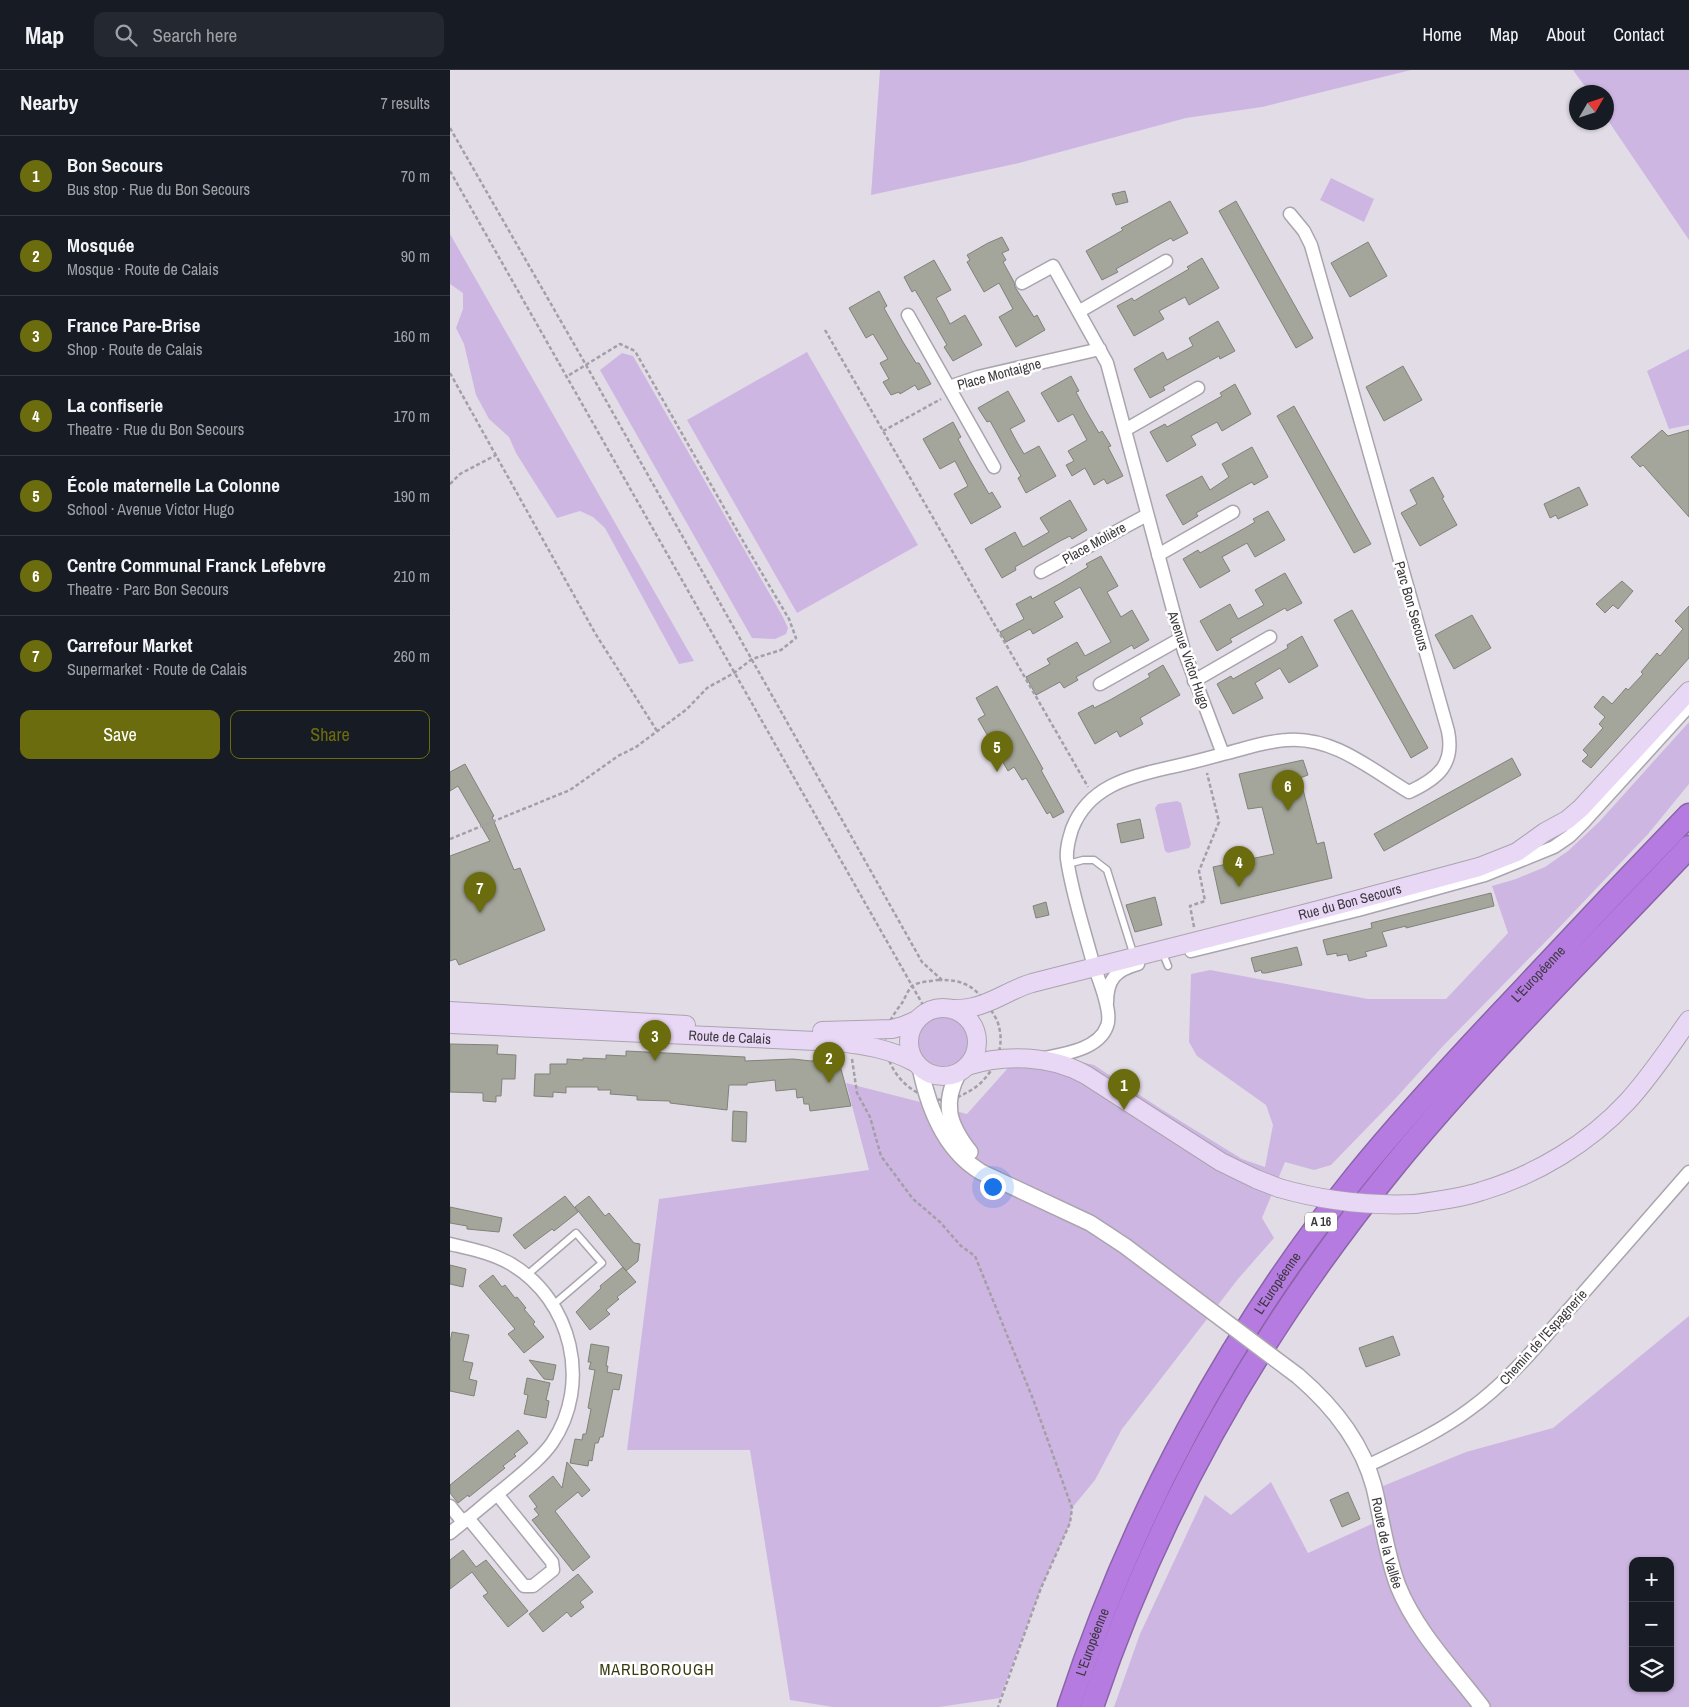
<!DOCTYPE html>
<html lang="en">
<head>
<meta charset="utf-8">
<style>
	:root { --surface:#171b24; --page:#242831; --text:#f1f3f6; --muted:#9ea1a6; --line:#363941; --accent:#6b6c0d }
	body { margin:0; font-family:"Archivo Narrow",sans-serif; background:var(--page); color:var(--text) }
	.controls { position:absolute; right:15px; bottom:15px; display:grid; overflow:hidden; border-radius:10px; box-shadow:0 1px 4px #0004 }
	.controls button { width:45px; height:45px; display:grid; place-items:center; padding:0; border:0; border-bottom:1px solid var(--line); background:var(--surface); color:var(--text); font:25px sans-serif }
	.compass { position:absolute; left:1119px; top:15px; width:45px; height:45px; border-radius:50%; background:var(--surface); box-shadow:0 1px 4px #0004; rotate:51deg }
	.you { position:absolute; left:542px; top:1116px; width:18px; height:18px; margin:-12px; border:4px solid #fff; border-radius:50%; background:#1a73e8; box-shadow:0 0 0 8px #1a73e833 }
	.badge { display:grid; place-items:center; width:32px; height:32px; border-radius:50%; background:var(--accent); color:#fff; font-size:16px; font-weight:700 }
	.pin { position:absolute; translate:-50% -41px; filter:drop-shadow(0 1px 2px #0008) }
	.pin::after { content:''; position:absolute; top:26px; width:18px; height:15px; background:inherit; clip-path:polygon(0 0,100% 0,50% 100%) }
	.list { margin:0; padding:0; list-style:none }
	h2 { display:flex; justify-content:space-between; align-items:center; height:65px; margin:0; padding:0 20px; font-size:21px }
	h2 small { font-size:16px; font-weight:400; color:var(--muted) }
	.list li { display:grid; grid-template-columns:32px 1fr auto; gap:15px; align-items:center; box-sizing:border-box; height:80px; padding:0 20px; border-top:1px solid var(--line) }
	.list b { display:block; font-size:19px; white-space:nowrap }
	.list p { margin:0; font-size:16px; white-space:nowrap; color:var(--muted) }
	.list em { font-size:16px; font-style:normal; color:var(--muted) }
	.actions { display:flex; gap:10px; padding:15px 20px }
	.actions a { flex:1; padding:11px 0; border:1px solid var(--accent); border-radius:10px; text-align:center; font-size:18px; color:var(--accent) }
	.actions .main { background:var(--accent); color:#fff }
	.icon { flex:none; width:28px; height:28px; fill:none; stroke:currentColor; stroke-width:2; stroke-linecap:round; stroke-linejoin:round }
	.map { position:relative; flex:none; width:1239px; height:1637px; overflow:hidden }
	header { display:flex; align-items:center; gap:30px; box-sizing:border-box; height:70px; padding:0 25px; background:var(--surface); border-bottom:1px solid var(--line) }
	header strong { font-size:24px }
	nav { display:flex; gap:28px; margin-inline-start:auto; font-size:18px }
	.search { width:350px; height:45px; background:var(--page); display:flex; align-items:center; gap:12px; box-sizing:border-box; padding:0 18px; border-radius:10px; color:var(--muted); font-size:19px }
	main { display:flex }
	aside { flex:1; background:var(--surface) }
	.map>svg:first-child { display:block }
</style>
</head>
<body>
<header>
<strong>Map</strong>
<div class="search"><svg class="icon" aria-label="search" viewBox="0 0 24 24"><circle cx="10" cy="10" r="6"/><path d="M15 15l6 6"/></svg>Search here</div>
<nav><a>Home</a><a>Map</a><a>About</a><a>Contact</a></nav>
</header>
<main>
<aside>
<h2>Nearby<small>7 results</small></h2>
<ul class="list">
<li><span class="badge">1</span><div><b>Bon Secours</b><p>Bus stop · Rue du Bon Secours</p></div><em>70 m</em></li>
<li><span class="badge">2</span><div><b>Mosquée</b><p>Mosque · Route de Calais</p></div><em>90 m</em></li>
<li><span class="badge">3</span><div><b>France Pare-Brise</b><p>Shop · Route de Calais</p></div><em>160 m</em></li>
<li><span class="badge">4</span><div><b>La confiserie</b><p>Theatre · Rue du Bon Secours</p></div><em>170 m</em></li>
<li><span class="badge">5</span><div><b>École maternelle La Colonne</b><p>School · Avenue Victor Hugo</p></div><em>190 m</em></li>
<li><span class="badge">6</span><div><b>Centre Communal Franck Lefebvre</b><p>Theatre · Parc Bon Secours</p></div><em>210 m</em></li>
<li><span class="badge">7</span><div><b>Carrefour Market</b><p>Supermarket · Route de Calais</p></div><em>260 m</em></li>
</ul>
<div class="actions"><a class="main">Save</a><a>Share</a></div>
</aside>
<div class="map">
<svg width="1239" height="1637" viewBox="0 0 1239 1637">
	<rect width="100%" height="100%" fill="#e2dce7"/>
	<path fill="#ceb6e2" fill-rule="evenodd" d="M430,0H961L812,37L736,48L569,93L421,125Z
		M1123,0H1239V170L1157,49L1156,22H1139Z
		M881,108L924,129L914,152L870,130Z
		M0,164L244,591L229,594L155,458L143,447L130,441L107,448L66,383L59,367L39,349L26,325L14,274L6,258L13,239V223L0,214Z
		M1239,279V355L1219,359L1197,301Z
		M357,282L468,475L347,543L237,350Z
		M172,283L183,286L333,547L338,558L336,564L325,569L302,568L150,300Z
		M1239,652V714L1198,764L1104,863L993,976L945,1029L881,1095L864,1100L835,1092L812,1148L824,1168L788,1209L672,1359L645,1410L622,1438L620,1453L591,1518L550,1628L489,1637H383L340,1630L300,1380H177L209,1129L419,1100L396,1013L517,1044L558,998L622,990L644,995L711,1039L792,1089L815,1097L823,1055L816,1035L747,986L739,972L741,904L760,900L918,929H996L1058,863L1042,816L1066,809L1095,797L1118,781L1149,752Z
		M727,731L731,733L741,774L739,778L718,783L715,781L705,738L708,734Z
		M468 971a25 25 0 1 1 50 0a25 25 0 1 1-50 0Z
		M1239,1246V1637H664L690,1564L755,1425L781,1445L821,1412L858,1483L937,1447L933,1416L1016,1382L1103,1358ZM1183,1491H1220V1618H1183Z"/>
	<path fill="#a5a69b" stroke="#818278" d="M675,121L678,132L666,135L662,124Z
		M720,131L738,163L723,171L721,168L708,175L666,199L668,202L652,210L636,181L673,160L671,158Z
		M786,131L863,268L846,278L769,141Z
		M552,167L559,180L552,183L556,190L553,192L564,212L565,217L584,247L587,245L595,260L566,277L549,247L563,239L549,213L534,222L517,192L520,190L517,185L538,173Z
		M918,172L937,206L900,227L881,193Z
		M752,188L769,218L739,235L735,227L709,241L714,249L684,266L667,236L682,228L684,231L694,225L739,199L737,197Z
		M484,190L501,220L486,228L494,242L500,254L515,245L532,275L503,291L494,277L497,275L471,230L465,220L462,222L454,207Z
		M429,221L437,236L434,238L453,272L466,293H469L481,314L468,320L465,315L450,324L449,322L441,325L433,312L439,309L430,293L438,289L423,264L416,268L399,238Z
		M768,251L785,281L770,289L769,286L729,308L713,317L715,320L700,328L684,299L713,282L717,290L743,276L739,268Z
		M953,296L972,330L934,351L916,317Z
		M621,306L629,321L626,322L635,339L649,363L652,361L661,376L658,377L673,406L657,414L654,409L644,415L635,398L622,406L616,395L624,391L618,381L637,370L623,344L608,352L591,323Z
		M785,314L801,344L772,361L767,352L741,366L746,375L717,392L700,362L715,354L717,357L733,348L772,326L770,323Z
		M558,321L575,351L560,359L567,372L574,384L589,376L606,406L576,423L568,408L571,406L561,389L540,351L537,352L528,338Z
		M844,336L921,474L904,483L827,346Z
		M503,352L511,367L508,369L520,391L539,424L542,422L551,437L521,454L504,424L518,416L505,391L490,399L473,369Z
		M1212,360L1218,366L1239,360V447L1193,395L1190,397L1181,387Z
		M802,377L818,407L804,415L802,412L791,418L746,443L748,446L733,455L716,425L752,406L760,420L779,407L772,394Z
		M983,407L994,427L992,428L1007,455L970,476L951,443L967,434L960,420Z
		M1129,417L1138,435L1108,449L1106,445L1100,448L1094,434Z
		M620,430L637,460L622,469L620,466L610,471L565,497L566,500L552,508L535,479L565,462L573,477L599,462L590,448Z
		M818,441L835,470L805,487L797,473L772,487L780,501L750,518L733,489L748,480L750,483L795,458L805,452L803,449Z
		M651,486L668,516L657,522L671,547L682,540L699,570L684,579L682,575L637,601L626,607L628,610L614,618L610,612L586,625L576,607L600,594L597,589L627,572L635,586L661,572L630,517L604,532L613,547L583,564L580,559L556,572L550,562L574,549L566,534L581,526L582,529L611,513L638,497L636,494Z
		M835,503L852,533L837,541L835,538L819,547L780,569L782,572L767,581L750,551L780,534L788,549L814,535L805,520Z
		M1172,511L1183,521L1168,539L1163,535L1155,543L1146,534Z
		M1239,536V588L1141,698L1132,691L1138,685L1133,680L1153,658L1149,654L1155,647L1144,637L1153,626L1162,634L1176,618L1178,620L1193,604L1191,602L1207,583L1210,586L1233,559L1225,551Z
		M902,540L978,678L961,688L884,550Z
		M1022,545L1041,578L1004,599L985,565Z
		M852,566L868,596L839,613L830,598L805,613L813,628L783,644L767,614L781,606L783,609L838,578L837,575Z
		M713,595L730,625L690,648L693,654L670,667L667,661L645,674L628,643L643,635L644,638L660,630L700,607L698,604Z
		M547,616L593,699L591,700L614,742L603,748L600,742L597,744L576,708L572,710L564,697L558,701L528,649L535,645L526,628Z
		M1062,688L1071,705L934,781L924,764Z
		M853,690L858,705L850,708L867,774L874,772L882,808L771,834L763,797L824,784L812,737L798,739L789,704Z
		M15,694L44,746L42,747L64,800L70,798L95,860L9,895L6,889L0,891V786L40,771L8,716L0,721V702Z
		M690,749L694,768L671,773L667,754Z
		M1041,823L1044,836L956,858V856L932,862L937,876L915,882L917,886L899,891L897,884L887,886V883L877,885L873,870L922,858L921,853Z
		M705,827L712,855L685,862L676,835Z
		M596,832L599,845L586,848L583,836Z
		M847,877L852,895L816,903H812L811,900L805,902L801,888Z
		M0,974L48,975L47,984L66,985L65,1009H52L51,1026H46V1032L33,1031V1023L0,1022Z
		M176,981L295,987V991L343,989L361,991L388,988L401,1036L360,1041L359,1034H354L353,1027L347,1028L346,1019L326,1021L325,1010L297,1013V1015H279L277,1040L220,1033V1031L187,1030V1026L160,1024L161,1020H148V1017H116V1023L103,1022V1027L84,1026L85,1004H100V994H117V989L133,990V988L156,989V985L176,986Z
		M283,1041L297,1042L296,1072L282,1071Z
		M115,1126L128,1142L104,1161L102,1159L75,1179L63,1165Z
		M139,1126L155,1146L159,1143L184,1173L190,1174L188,1191L176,1201L125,1137Z
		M0,1137L52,1148L49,1162L17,1159V1156L0,1153Z
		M0,1195L16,1199L13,1217L0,1214Z
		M173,1197L186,1212L167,1227L169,1229L156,1240L160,1244L140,1260L126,1242L151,1218L150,1216Z
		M43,1205L52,1217L55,1215L65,1228L67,1227L72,1233L76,1238L74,1239L85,1252L83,1254L94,1267L74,1283L58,1264L65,1259L29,1216Z
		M2,1262L19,1265L13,1291L23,1293L19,1309L27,1311L24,1326L0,1321V1272Z
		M943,1266L950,1285L916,1297L909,1278Z
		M141,1274L159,1277L156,1296H158L157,1302L172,1305L169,1320L163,1319L153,1367H150L148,1373H145L142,1391L139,1390L138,1396L120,1393L125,1369L132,1370L133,1364H136L141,1339L138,1338L145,1300L139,1299L141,1292H138Z
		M79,1290L106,1295L103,1310L94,1309Z
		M77,1308L100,1313L96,1330L99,1331L96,1348L74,1344L78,1325L74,1324Z
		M68,1360L78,1373L64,1384L66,1386L53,1396L55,1398L19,1427L18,1425L8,1433L0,1423V1415Z
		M117,1392L140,1420L132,1427L128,1422L105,1441L140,1487L123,1501L82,1450L89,1445L84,1439L87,1437L79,1426L103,1406L112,1418Z
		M898,1422L910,1449L892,1457L880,1430Z
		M13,1480L26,1497L36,1490L78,1541L58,1557L33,1526L38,1523L22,1502L0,1519V1490Z
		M128,1504L143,1522L130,1532L134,1537L121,1547L117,1542L93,1562L79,1544Z"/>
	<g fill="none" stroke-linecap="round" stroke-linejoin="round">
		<defs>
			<path id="service" d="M618,794L633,790H644L657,800L684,886
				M712,881L718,896
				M77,1205L126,1163L152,1193L103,1235"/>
			<path id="minor" d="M572,213L603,196L657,293L734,581L773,684C755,689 736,694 717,698C678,707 638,717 622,759C619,769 616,778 617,789C622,824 634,859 643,893C648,908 663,942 657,956C649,979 615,984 594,988
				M630,241L716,191
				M458,245L544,397
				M499,317L528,307L650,279
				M675,360L748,318
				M708,485L783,442
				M591,502L697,445
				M744,611L820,567
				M650,614L730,569
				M773,684C794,679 816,671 837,670C883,666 922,700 959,722C987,709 1005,695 998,661L861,175L854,161L840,144
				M741,881L908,840L1035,805L1104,777L1120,766L1133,753L1239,636
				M657,933C657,909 666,900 688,894
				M0,1174C21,1179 42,1183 61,1194C122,1230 142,1314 102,1373C90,1390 72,1403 56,1417C37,1432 19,1448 0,1463
				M917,1396C952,1379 988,1363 1020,1339C1059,1311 1089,1273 1121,1237C1160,1192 1200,1147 1239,1102
				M0,1436L13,1452
				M18,1448L74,1516H83L103,1500L102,1492L47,1424"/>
			<g id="tertiary">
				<path d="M470,997C478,1037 494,1080 531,1102L640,1153L675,1176L756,1237"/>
				<path d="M509,1002C492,1033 498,1054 520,1082"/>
				<path id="s1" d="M848,1306C883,1336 912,1372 924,1417C932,1450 936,1484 948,1516C966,1561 1003,1599 1032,1637"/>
			</g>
			<g id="secondary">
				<circle cx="493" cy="972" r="34"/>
				<path id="s2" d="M503,939C510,939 516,939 523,937C543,933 561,919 582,913L869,840L1029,797L1067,782L1095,762L1117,750L1131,738L1239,621"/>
				<path d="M0,941L236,955"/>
				<path id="s3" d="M0,954L387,972C415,975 441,979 466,993"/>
				<path d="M372,961L442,959L453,956L467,950"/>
				<path d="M517,996C554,984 601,985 636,1005L771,1092L806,1109L829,1118"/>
				<path d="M965,1134C988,1131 1011,1128 1032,1121C1086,1105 1139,1073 1177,1032C1200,1007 1219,978 1239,950"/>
			</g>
			<g id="motorway">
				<path id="s4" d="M619,1637C682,1445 779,1264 906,1106C958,1042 1015,981 1072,921C1127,862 1183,803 1239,745"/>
				<path d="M642,1637C708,1439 812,1258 943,1097C1035,985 1139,883 1239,777"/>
			</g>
		</defs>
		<use href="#service" stroke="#aaa4ae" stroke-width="9"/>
		<use href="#minor" stroke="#aaa4ae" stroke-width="15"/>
		<use href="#tertiary" stroke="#aaa4ae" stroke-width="18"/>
		<use href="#secondary" stroke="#aaa4ae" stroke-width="20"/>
		<use href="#motorway" stroke="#8b64a8" stroke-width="25"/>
		<path stroke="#a49fa7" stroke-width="2.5" stroke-dasharray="4 2.5" stroke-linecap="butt" d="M0,58L136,295L472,892L492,910
			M0,101L473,935
			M375,260L638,717
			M0,303L145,563L207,661
			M433,361L491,329
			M0,414L10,404L46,385
			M0,769L120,720L168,686L186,677L237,639L257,618L284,603L302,589L331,580L346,568L339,549L297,478L185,281L170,274L116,307
			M744,857L740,836L755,831L749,801L769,752L757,703
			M488,910C515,909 527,918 541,940C544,945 548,951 549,957C556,983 539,1012 516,1023C511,1026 504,1029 498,1030C461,1032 428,995 437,959C440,949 446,941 452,933C455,928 458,920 462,916C468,912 481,911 488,910Z
			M402,989L407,1023L420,1047L431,1086L463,1129L490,1152L511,1176L525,1186L583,1329L622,1438L620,1453L591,1518L548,1637"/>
		<use href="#service" stroke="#fff" stroke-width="6"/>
		<use href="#minor" stroke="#fff" stroke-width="12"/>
		<use href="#tertiary" stroke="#fff" stroke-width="15"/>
		<use href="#secondary" stroke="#e9d7f6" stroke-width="18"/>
		<use href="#motorway" stroke="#b67be1" stroke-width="22"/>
		<defs>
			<path id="tertiary-bridge" d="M756,1237L848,1306"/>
			<path id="secondary-bridge" d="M829,1118C874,1131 918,1136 965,1134"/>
		</defs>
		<use href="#tertiary-bridge" stroke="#aaa4ae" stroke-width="18" stroke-linecap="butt"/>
		<use href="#secondary-bridge" stroke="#aaa4ae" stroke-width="20" stroke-linecap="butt"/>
		<use href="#tertiary-bridge" stroke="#fff" stroke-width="15"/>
		<use href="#secondary-bridge" stroke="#e9d7f6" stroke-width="18"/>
	</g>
	<g text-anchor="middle" stroke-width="5" stroke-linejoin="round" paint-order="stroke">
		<rect fill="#fff" stroke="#767477" stroke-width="1" x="855" y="1142.5" width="32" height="19" rx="4"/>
		<g font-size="12" font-weight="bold" fill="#3c393d">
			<text x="871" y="1156">A 16</text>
		</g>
		<g font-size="14" fill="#3c393d" stroke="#fff">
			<text transform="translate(549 304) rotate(-15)" y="5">Place Montaigne</text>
			<text transform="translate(644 473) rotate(-29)" y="5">Place Molière</text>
			<text transform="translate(962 536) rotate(74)" y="5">Parc Bon Secours</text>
			<text transform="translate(739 590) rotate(71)" y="5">Avenue Victor Hugo</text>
			<text dy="5" stroke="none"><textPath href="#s2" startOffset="412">Rue du Bon Secours</textPath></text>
			<text dy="5" stroke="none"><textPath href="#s4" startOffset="879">L'Européenne</textPath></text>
			<text dy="5" stroke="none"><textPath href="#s3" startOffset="280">Route de Calais</textPath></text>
			<text dy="5" stroke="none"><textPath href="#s4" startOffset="474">L'Européenne</textPath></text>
			<text transform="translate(1093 1267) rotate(-48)" y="5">Chemin de l'Espagnerie</text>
			<text dy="5" stroke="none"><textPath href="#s1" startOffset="194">Route de la Vallée</textPath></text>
			<text dy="5" stroke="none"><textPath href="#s4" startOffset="69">L'Européenne</textPath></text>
		</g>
		<g font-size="16" letter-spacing="1" fill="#393a11" stroke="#fff">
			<text x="207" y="1605">MARLBOROUGH</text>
		</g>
	</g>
</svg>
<div class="controls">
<button>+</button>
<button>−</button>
<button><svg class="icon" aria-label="layers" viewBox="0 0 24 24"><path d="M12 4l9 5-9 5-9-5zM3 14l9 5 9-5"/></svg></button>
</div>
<svg class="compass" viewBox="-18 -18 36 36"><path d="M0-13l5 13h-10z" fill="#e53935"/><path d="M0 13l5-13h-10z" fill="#9ea1a6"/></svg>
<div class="you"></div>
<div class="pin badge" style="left:674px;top:1040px">1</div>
<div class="pin badge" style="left:379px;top:1013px">2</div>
<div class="pin badge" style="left:205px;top:991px">3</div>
<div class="pin badge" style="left:789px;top:817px">4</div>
<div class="pin badge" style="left:547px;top:702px">5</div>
<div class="pin badge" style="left:838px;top:741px">6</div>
<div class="pin badge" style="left:30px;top:843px">7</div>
</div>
</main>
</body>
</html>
